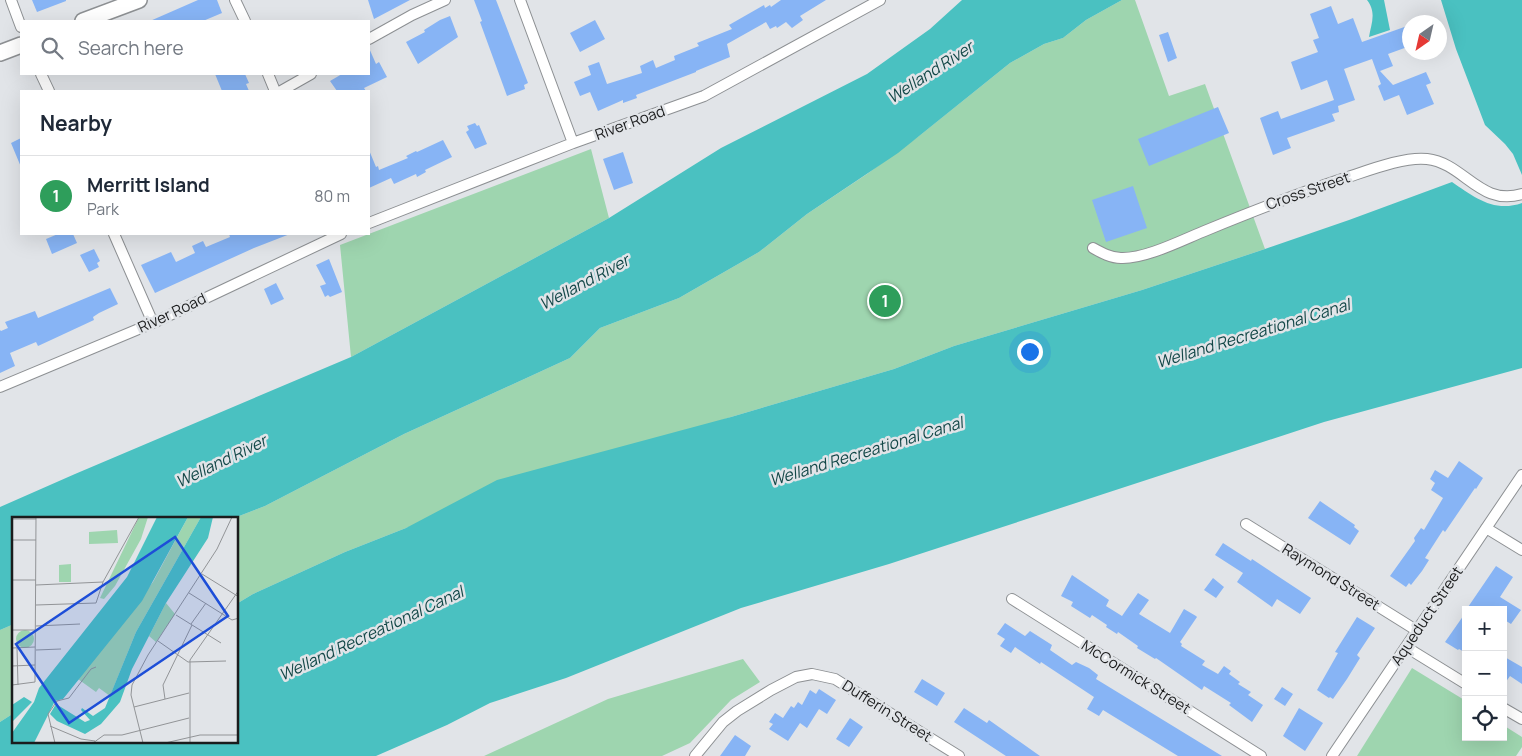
<!DOCTYPE html>
<html lang="en">
<head>
<meta charset="utf-8">
<style>
	:root { --surface:#fff; --page:#f2f2f3; --text:#1f2937; --muted:#747a83; --line:#e0e1e3; --accent:#7c3aed }
	body { margin:0; font-family:Manrope,sans-serif; background:var(--page); color:var(--text) }
	.controls { position:absolute; right:15px; bottom:15px; display:grid; overflow:hidden; border-radius:0px; box-shadow:0 5px 20px #0002 }
	.controls button { width:45px; height:45px; display:grid; place-items:center; padding:0; border:0; border-bottom:1px solid var(--line); background:var(--surface); color:var(--text); font:25px sans-serif }
	.compass { position:absolute; left:1402px; top:15px; width:45px; height:45px; border-radius:50%; background:var(--surface); box-shadow:0 5px 20px #0002; rotate:214deg }
	.you { position:absolute; left:1029px; top:351px; width:18px; height:18px; margin:-12px; border:4px solid #fff; border-radius:50%; background:#1a73e8; box-shadow:0 0 0 8px #1a73e833 }
	.badge { display:grid; place-items:center; width:32px; height:32px; border-radius:50%; background:var(--accent); color:#fff; font-size:16px; font-weight:700 }
	.pin { position:absolute; translate:-50% -50%; border:2px solid #fff; box-shadow:0 1px 5px #0006 }
	.list { margin:0; padding:0; list-style:none }
	h2 { display:flex; justify-content:space-between; align-items:center; height:65px; margin:0; padding:0 20px; font-size:21px }
	h2 small { font-size:16px; font-weight:400; color:var(--muted) }
	.list li { display:grid; grid-template-columns:32px 1fr auto; gap:15px; align-items:center; box-sizing:border-box; height:80px; padding:0 20px; border-top:1px solid var(--line) }
	.list b { display:block; font-size:19px; white-space:nowrap }
	.list p { margin:0; font-size:16px; white-space:nowrap; color:var(--muted) }
	.list em { font-size:16px; font-style:normal; color:var(--muted) }
	.icon { flex:none; width:28px; height:28px; fill:none; stroke:currentColor; stroke-width:2; stroke-linecap:round; stroke-linejoin:round }
	.map { position:relative; flex:none; width:1522px; height:756px; overflow:hidden }
	.search { position:absolute; background:var(--surface); box-shadow:0 5px 20px #0002; left:20px; top:20px; width:350px; height:55px; display:flex; align-items:center; gap:12px; box-sizing:border-box; padding:0 18px; border-radius:0px; color:var(--muted); font-size:19px }
	.panel { position:absolute; background:var(--surface); box-shadow:0 5px 20px #0002; left:20px; top:90px; width:350px; height:145px; border-radius:0px }
	.map>svg:first-child { display:block }
</style>
</head>
<body>
<div class="map">
<svg width="1522" height="756" viewBox="0 0 1522 756">
	<rect width="100%" height="100%" fill="#e1e4e8"/>
	<path fill="#9ed5af" d="M1122,0H1135L1169,96L1205,84L1265,249L1142,290L954,346L894,369L731,417L406,528L345,552L253,594L238,603V518H234L265,506L404,434L570,358L600,328L679,298L759,252L807,214L867,174L919,136L1010,63L1044,44L1063,38L1086,20Z
		M591,149L609,218L351,357L340,245Z
		M14,624V713L0,722V630Z
		M743,659L760,682L731,700L690,743L662,756H484L608,699Z
		M1412,668L1466,701V737H1503V725L1522,737V747L1516,756H1357Z"/>
	<path fill="#4ac1c1" d="M962,0H1122L1086,20L1063,38L1044,44L1010,63L898,153L807,214L759,252L679,298L600,328L570,358L404,434L265,506L234,518H14V624L0,630V507L75,474L351,357L609,218L721,148L867,74L930,29Z
		M1367,0H1384L1390,30L1369,37C1371,24 1377,13 1367,0Z
		M1441,0H1522V175L1513,154L1505,144L1485,125L1456,49Z
		M1452,182C1474,197 1494,213 1522,203V368L1324,422L889,564L741,608L566,678L490,703L447,725L376,756H0V722L14,713V742H238V603L253,594L345,552L406,528L497,480L731,417L894,369L954,346L1142,290L1265,249L1349,220Z"/>
	<path fill="#87b4f5" d="M32,0H66V1L37,12Z
		M198,0H217L222,13L203,21H150Z
		M368,0H410L374,19Z
		M474,0H496L528,83L524,85L525,89L507,96L480,22L482,21Z
		M781,0H826L800,16L803,20L792,28L786,22L777,28L776,26L770,29L766,22L727,44L730,57L696,71V72L636,95L637,98L623,103V100L598,111L590,92L580,96L574,82L591,75L588,66L599,62L607,84L642,73L640,66L653,60L656,68L675,60L674,56L699,46L697,43L732,29L729,25L764,5L765,8L770,5L771,7Z
		M1331,6L1338,24L1353,18L1362,42L1410,25V46L1388,54L1393,66L1380,71L1393,85L1426,72L1431,83L1426,85L1434,104L1407,115L1399,95L1384,101L1378,86L1381,84L1372,59L1344,69L1355,100L1338,106L1339,112L1332,114L1335,121L1287,138L1291,148L1273,155L1260,118L1278,111L1281,119L1334,100L1327,80L1301,90L1291,62L1318,52L1313,40L1319,38L1310,14Z
		M450,16L458,37L418,64L406,42L425,32L424,30L440,20Z
		M595,20L605,39L580,52L570,33Z
		M1168,32L1177,58L1168,62L1159,35Z
		M369,48L376,64L379,62L387,77L364,88L366,91H337L330,81L342,74H369Z
		M215,74H241L242,75L245,74L249,83L246,84L249,91H222Z
		M1218,107L1229,133L1149,166L1138,139Z
		M475,123L477,126L479,125L487,144L475,149L466,132L469,130L467,126Z
		M21,138V167L11,143Z
		M443,140L452,157L425,170L426,172L417,177L416,174L394,184L391,178L369,188V150L376,167L378,166L379,170L408,158L406,156L416,151L417,152Z
		M623,152L633,183L614,190L603,159Z
		M1133,186L1147,228L1106,242L1092,200Z
		M58,234H73L77,243L52,254L46,239Z
		M229,234H290L254,248L155,293L141,265L171,252L176,262L195,253L192,246L203,241L206,247L230,237Z
		M94,249L100,261L97,263L99,267L89,272L80,255Z
		M329,259L342,292L330,297L328,295L325,297L320,286L326,284L316,265Z
		M276,283L284,299L271,305L264,289Z
		M110,288L118,304L99,313L93,317L94,320L51,340L38,346L36,342L10,353L15,366L0,373V330L1,331L8,328L5,322L35,311L38,318Z
		M1459,461L1483,478L1476,489L1475,488L1445,532L1443,530L1425,558L1429,560L1422,571L1411,585L1409,583L1406,587L1390,576L1415,541L1414,538L1421,528L1424,530L1443,498L1431,490L1435,483L1430,479L1435,470L1448,478Z
		M1320,501L1355,525L1354,527L1359,531L1350,545L1308,518Z
		M1223,543L1251,561L1252,559L1311,598L1300,614L1277,599L1272,607L1237,582L1243,573L1215,555Z
		M1496,566L1513,577L1500,597L1521,610L1511,624L1503,619V610H1466Z
		M1072,575L1109,600L1106,606L1122,616L1138,593L1149,600L1139,614L1170,633L1184,609L1196,616L1197,617L1180,642L1182,644L1181,646L1205,661L1202,665L1218,674L1224,666L1231,671L1229,674L1240,682L1238,684L1251,692L1248,695L1263,705L1252,722L1229,705L1231,703L1204,686L1202,690L1156,658L1155,659L1137,648L1138,646L1118,632L1117,634L1106,627L1107,625L1092,615L1090,618L1071,606L1073,602L1061,596Z
		M1213,578L1224,587L1216,598L1204,590Z
		M1466,612V653L1459,649L1458,650L1445,642Z
		M1357,617L1375,628L1357,655L1360,658L1347,679L1333,699L1330,697L1329,698L1317,690L1338,653L1335,652Z
		M1005,623L1025,636L1030,631L1052,645L1050,650L1072,665L1076,662L1089,668L1098,675L1096,679L1222,756H1178L1103,710L1099,716L1087,709L1094,697L1041,662L1040,664L1015,647L1011,653L1000,646L1005,639L997,634Z
		M1503,656L1522,667V684L1510,676L1503,686Z
		M922,679L945,693L937,706L914,692Z
		M1282,687L1293,694L1285,706L1274,699Z
		M819,689L836,700L827,714L819,709L807,728L800,723L788,741L769,729L773,724L769,722L775,713L783,718L791,706L794,708L798,702L802,705L810,690L816,694Z
		M964,708L987,723L989,720L1040,756H1006L954,722Z
		M1299,708L1323,723L1305,751L1283,736Z
		M850,718L863,727L849,747L836,739Z
		M735,735L751,746L745,756H720Z"/>
	<g fill="none" stroke-linecap="round" stroke-linejoin="round">
		<defs>
			<path id="street" d="M11,0L21,27
				M235,0L245,21
				M520,0L573,143
				M369,39L412,15L445,0
				M41,74L49,91
				M268,74L275,91
				M281,91L311,74
				M369,223L573,143L704,96L880,0
				M114,234L153,323
				M1093,248C1102,253 1111,258 1121,258C1146,259 1184,239 1207,230C1251,212 1294,195 1339,180C1362,173 1403,156 1427,159C1464,163 1480,207 1522,194
				M0,387L153,323L341,234
				M1246,524L1416,630
				M1486,528L1522,550
				M1012,599L1261,756
				M1406,647L1466,684
				M1503,708L1522,719
				M695,756L723,722L737,711L771,690L796,677L812,674L835,679L959,756
				M1332,756L1522,475"/>
			<path id="secondary" d="M83,21L139,0
				M0,53L21,45"/>
		</defs>
		<use href="#street" stroke="#8d9093" stroke-width="12"/>
		<use href="#secondary" stroke="#8d9093" stroke-width="18"/>
		<use href="#street" stroke="#fff" stroke-width="10"/>
		<use href="#secondary" stroke="#fff" stroke-width="15"/>
	</g>
	<g text-anchor="middle" stroke-width="5" stroke-linejoin="round" paint-order="stroke">
		<g font-size="15" fill="#1b1c1d" stroke="#e1e4e8">
			<text transform="translate(630 123) rotate(-20)" y="5">River Road</text>
			<text transform="translate(1308 191) rotate(-19)" y="5">Cross Street</text>
			<text transform="translate(172 313) rotate(-25)" y="5">River Road</text>
			<text transform="translate(1331 577) rotate(32)" y="5">Raymond Street</text>
			<text transform="translate(1427 616) rotate(-56)" y="5">Aqueduct Street</text>
			<text transform="translate(1136 677) rotate(32)" y="5">McCormick Street</text>
			<text transform="translate(887 711) rotate(32)" y="5">Dufferin Street</text>
		</g>
		<g font-size="16" font-style="italic" fill="#124747" stroke="#e1e4e8">
			<text transform="translate(930 72) rotate(-33)" y="6">Welland River</text>
			<text transform="translate(584 282) rotate(-28)" y="6">Welland River</text>
			<text transform="translate(1253 333) rotate(-17)" y="6">Welland Recreational Canal</text>
			<text transform="translate(866 451) rotate(-17)" y="6">Welland Recreational Canal</text>
			<text transform="translate(221 461) rotate(-26)" y="6">Welland River</text>
			<text transform="translate(371 633) rotate(-25)" y="6">Welland Recreational Canal</text>
		</g>
	</g>
	<g transform="translate(12 517)">
		<rect width="226" height="226" fill="#e1e4e8"/>
		<path d="M127,0H136L129,22L103,69L92,82L88,81ZM176,0H189L124,115L98,179L87,171L84,175L66,162L141,65ZM105,13L106,26L77,27V15ZM59,47V65H47V48ZM154,86L163,97L144,125L137,119ZM4 122a9 9 0 1 1 18 0a9 9 0 1 1-18 0Z" fill="#9ed5af"/>
		<path d="M145,0H176L130,84L51,182L43,184L22,226H0V216L22,185L27,171L115,60ZM189,0H201L196,21L154,86L120,152L108,185L89,207L73,217L45,204L38,197L44,187L73,205L78,203L69,193L70,191L81,199L93,191L124,115ZM12,180L20,185L0,205V188Z" fill="#4ac1c1"/>
		<path fill="none" stroke="#929497" stroke-width="1" d="M0,2H24M0,23H24M190,57L227,80M0,63H24M24,68L91,65M177,76L220,103L227,101M24,88L84,86L91,65L127,0M164,98L209,126M179,107L194,86M24,109L68,107M0,113H23M146,124L176,145L214,144M0,131L23,130M5,131L6,168M24,133L49,132M0,149L23,148M0,168L23,165L24,0M153,182L151,168L180,108M122,190L177,176M38,209L69,222L83,224M43,226L36,197L45,184L57,181L79,152L84,150M81,226L92,218H110L177,201M131,226L119,178L120,168L136,138L205,32L220,0M153,226L188,218H227M178,226V143L227,73"/>
		<path fill="#1d4ed8" fill-opacity="0.15" stroke="#1d4ed8" stroke-width="2.5" d="M163,20L216,99L57,206L4,127Z"/>
		<rect width="226" height="226" fill="none" stroke="#1b1c1d" stroke-width="2.5"/>
	</g>
</svg>
<div class="controls">
<button>+</button>
<button>−</button>
<button><svg class="icon" aria-label="locate" viewBox="0 0 24 24"><circle cx="12" cy="12" r="6"/><path d="M12 2v4M12 18v4M2 12h4M18 12h4"/></svg></button>
</div>
<svg class="compass" viewBox="-18 -18 36 36"><path d="M0-13l5 13h-10z" fill="#e53935"/><path d="M0 13l5-13h-10z" fill="#747a83"/></svg>
<div class="you"></div>
<div class="pin badge" style="left:885px;top:301px;background:#2e9e5b">1</div>
<div class="search"><svg class="icon" aria-label="search" viewBox="0 0 24 24"><circle cx="10" cy="10" r="6"/><path d="M15 15l6 6"/></svg>Search here</div>
<section class="panel">
<h2>Nearby<small></small></h2>
<ul class="list">
<li><span class="badge" style="background:#2e9e5b">1</span><div><b>Merritt Island</b><p>Park</p></div><em>80 m</em></li>
</ul>
</section>
</div>
</body>
</html>
